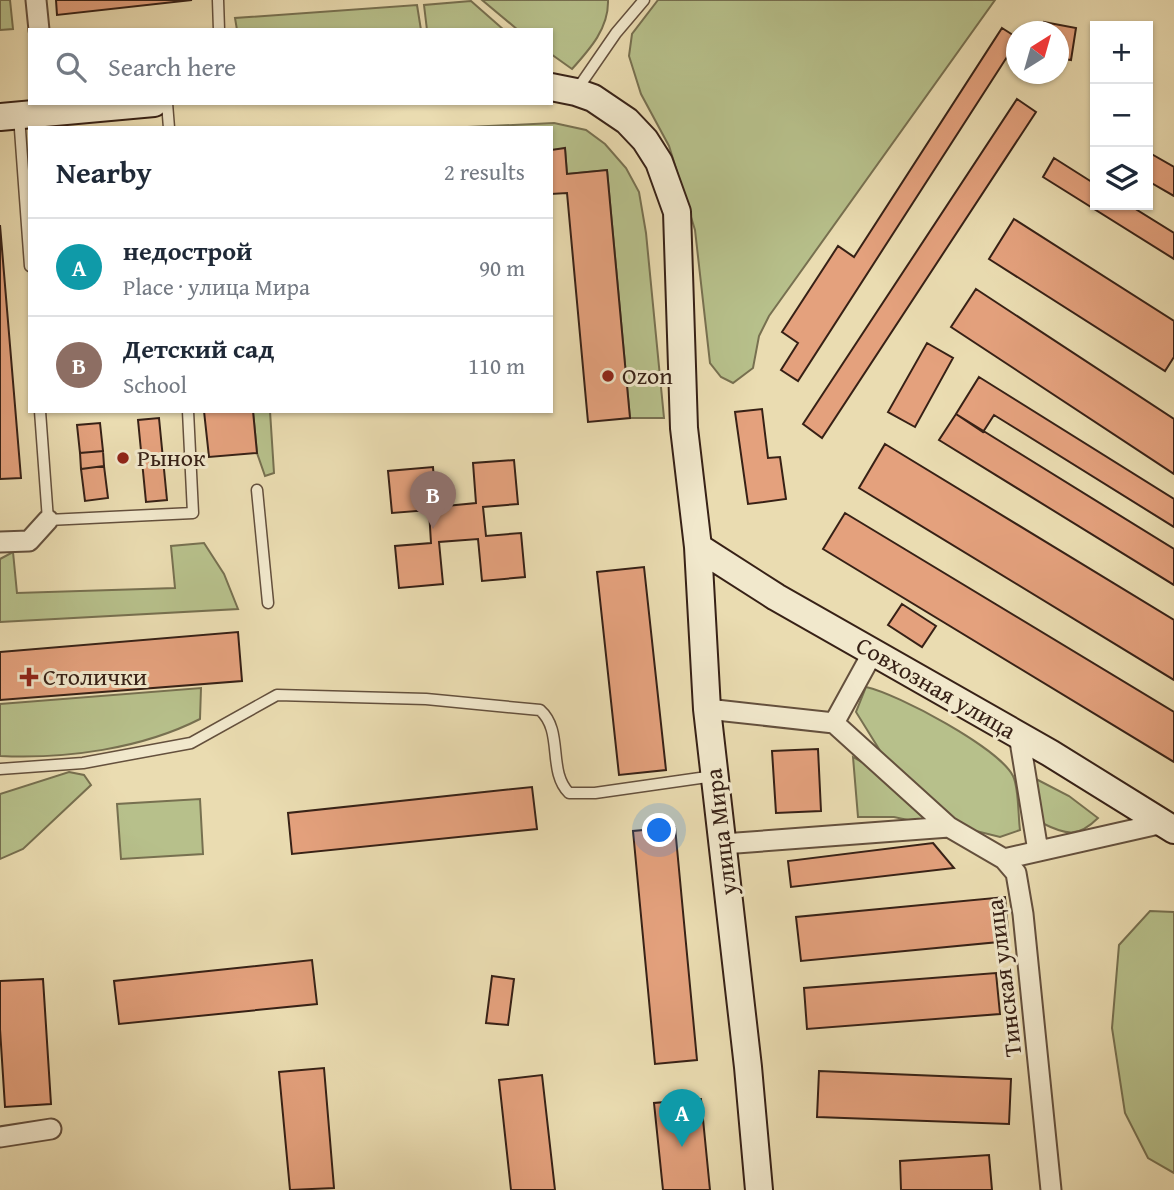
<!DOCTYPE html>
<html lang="en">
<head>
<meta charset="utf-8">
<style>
	:root { --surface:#fff; --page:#f6f6f7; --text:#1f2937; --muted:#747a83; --line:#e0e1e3; --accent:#8f2418 }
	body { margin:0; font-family:"Gentium Book Plus",serif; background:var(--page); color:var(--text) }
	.controls { position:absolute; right:21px; top:21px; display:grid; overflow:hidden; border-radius:0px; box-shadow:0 2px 5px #0004 }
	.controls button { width:63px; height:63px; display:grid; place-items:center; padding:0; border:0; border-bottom:2px solid var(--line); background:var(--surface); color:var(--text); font:35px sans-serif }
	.compass { position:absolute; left:1006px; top:21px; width:63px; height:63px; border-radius:50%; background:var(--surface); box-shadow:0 2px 5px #0004; rotate:37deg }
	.you { position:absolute; left:660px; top:831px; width:24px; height:24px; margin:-18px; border:5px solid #fff; border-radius:50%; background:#1a73e8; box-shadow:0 0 0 10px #1a73e833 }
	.badge { display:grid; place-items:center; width:46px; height:46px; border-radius:50%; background:var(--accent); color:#fff; font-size:23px; font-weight:700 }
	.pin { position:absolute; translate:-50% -58px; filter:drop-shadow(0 2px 4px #0008) }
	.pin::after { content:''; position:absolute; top:37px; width:24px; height:21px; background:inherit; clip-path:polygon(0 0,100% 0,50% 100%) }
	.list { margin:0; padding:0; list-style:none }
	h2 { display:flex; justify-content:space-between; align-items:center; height:91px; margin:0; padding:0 28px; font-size:30px }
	h2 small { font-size:23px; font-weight:400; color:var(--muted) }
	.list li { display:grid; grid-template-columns:46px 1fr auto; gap:21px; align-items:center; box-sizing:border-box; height:98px; padding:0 28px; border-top:2px solid var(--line) }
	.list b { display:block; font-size:26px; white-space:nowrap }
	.list p { margin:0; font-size:23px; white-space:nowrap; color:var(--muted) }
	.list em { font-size:23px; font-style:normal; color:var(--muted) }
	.icon { flex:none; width:38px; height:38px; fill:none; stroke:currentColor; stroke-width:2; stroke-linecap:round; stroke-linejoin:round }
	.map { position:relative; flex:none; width:1174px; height:1190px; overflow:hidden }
	.search { position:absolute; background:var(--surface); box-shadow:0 2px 5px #0004; left:28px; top:28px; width:525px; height:77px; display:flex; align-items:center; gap:18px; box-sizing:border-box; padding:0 24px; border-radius:0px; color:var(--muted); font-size:26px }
	.panel { position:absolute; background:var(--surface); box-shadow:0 2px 5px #0004; left:28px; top:126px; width:525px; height:287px; border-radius:0px }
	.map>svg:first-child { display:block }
</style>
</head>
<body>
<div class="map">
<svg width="1174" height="1190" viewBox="0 0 1174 1190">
	<rect width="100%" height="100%" fill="#eadcb1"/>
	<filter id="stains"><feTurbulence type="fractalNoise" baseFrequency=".00286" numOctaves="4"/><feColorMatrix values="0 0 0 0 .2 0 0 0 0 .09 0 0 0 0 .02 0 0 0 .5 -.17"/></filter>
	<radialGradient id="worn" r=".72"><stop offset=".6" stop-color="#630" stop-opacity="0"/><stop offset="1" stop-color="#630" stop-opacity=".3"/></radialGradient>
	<path fill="#b7c08b" stroke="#777050" stroke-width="2" d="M0,0H10L13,29L0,30Z
		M482,0H608C609,28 590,49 572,69L551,54V30H518Z
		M658,0H995L769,316L759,336L753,368L733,383L721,377L710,363L695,230L669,146L641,94L629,56L632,34Z
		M471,1L504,30H427L424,5Z
		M417,5L421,30H237L235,18Z
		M554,123L586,130L605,144L626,168L639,192L646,233L664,418H630L607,170L567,174L565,149L551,150V128H446Z
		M253,411H270L274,473L265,476L257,453Z
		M204,543L224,574L238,609L0,622V559L13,552L17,593L175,588L171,546Z
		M866,687C898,694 999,748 1013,776C1019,788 1018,816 1020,830L1000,837L968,829L936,807L884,757L856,712Z
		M201,688L200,719C141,749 66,759 0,756V704Z
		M853,757L872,768L931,825L894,817H858Z
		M69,772L84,775L91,785L23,849L0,859V794Z
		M1036,779L1069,796L1098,818C1078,838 1066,835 1042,823Z
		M200,799L203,854L121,859L117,804Z
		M1150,911L1174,912V1173L1148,1158L1125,1113L1112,1028L1119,945Z"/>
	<path fill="#e4a17d" stroke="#372116" stroke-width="2" d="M56,0H192L57,15Z
		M1044,22L1076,28L1071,60L1058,58V32H1042Z
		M1002,28L1016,37V43L798,381L781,370L798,343L782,332L838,246L854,257Z
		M1017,99L1036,112L822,438L803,424Z
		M565,148L567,174L607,170L630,418L588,422L567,193L551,194V150Z
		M1148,152L1174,167V196L1148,181Z
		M1054,158L1095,184V205H1129L1174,233V259L1043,177Z
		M1014,219L1174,321V357L1165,371L989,259Z
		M0,225L21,478L0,479Z
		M976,289L1174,419V474L951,327Z
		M927,343L953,358L915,427L888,412Z
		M979,377L1174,499V527L994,415L983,432L956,414Z
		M762,409L768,458L780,457L786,499L748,504L735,412Z
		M204,411H253L257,453L209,457Z
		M956,414L1174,549V585L939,440Z
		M159,418L167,500L146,502L138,420Z
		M100,423L103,451L80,453L77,425Z
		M885,444L1174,620V680L859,488Z
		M103,451L104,466L81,469L80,453Z
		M514,460L518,504L483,507L486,536L521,533L525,577L482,581L478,539L439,542L443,584L399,588L395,546L431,543L429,510L392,513L388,471L433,467L436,507L476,503L473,463Z
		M104,466L108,498L85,501L81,469Z
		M845,513L1174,712V762L823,549Z
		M644,567L666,770L619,775L597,572Z
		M902,604L936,626L922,647L888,625Z
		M238,632L242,681L0,700V652Z
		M818,749L821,811L776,813L772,751Z
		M532,787L537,829L292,854L288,813Z
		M675,827L697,1060L655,1064L633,831Z
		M933,843L954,868L791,887L788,861Z
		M1005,897L1009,941L801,961L796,917Z
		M312,960L317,1004L119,1024L114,981Z
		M996,973L1000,1014L807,1029L804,988Z
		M492,976L514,979L508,1025L486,1023Z
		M43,979L51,1104L5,1107L0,1029V981Z
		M324,1068L334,1188L290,1190L279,1072Z
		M819,1071L1011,1079L1009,1124L817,1117Z
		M542,1075L555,1190H511L499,1080Z
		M701,1099L710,1190H663L654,1103Z
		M989,1155L992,1190H901L900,1161Z"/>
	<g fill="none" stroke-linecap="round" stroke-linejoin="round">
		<defs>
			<path id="service" d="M218,0L219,30
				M576,91L616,33L644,0
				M167,103L169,128
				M19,116L30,266
				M40,411L48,520L193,513L188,411
				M257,490L268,603
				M0,769L83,763L191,743L277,695L426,699L540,710C564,731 547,771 569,793H595L714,776"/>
			<path id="minor" d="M36,0L39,30
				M0,542L29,541L48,520
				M707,709L834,723L949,827L1004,859L1016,873L1023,914L1051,1190
				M834,723L873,652
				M1019,735L1038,851
				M723,844L949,827
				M1004,859L1163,823
				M0,1137L51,1129"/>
			<path id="secondary" d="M551,87L576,92L593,98L627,121L645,140L659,162L677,212L684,428L698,547L707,709L748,1067L759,1190
				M0,117L154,103
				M698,547L776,597L1050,753L1174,830"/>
		</defs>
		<use href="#service" stroke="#64503d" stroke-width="13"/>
		<use href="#minor" stroke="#64503d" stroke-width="23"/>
		<use href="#secondary" stroke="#372116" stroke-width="30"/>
		<use href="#service" stroke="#f1e8cc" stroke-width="10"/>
		<use href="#minor" stroke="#f1e8cc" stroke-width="19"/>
		<use href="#secondary" stroke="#f1e8cc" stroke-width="26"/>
	</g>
	<g fill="#8f2418" stroke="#f1e8cc" stroke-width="2.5">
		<circle cx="608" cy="376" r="7"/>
		<circle cx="123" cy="458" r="7"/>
		<path d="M25.5 666.5h7v7h7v7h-7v7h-7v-7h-7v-7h7z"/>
	</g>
	<g text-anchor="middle" stroke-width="6" stroke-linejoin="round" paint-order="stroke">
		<g font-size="24" fill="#372116" stroke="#f1e8cc" text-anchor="start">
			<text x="622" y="384">Ozon</text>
			<text x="137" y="466">Рынок</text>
			<text x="43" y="685">Столички</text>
		</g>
		<g font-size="24" fill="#372116" stroke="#f1e8cc">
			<text transform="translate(936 688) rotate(30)" y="8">Совхозная улица</text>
			<text transform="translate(721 832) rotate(-97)" y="8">улица Мира</text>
			<text transform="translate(1004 978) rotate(-97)" y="8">Тинская улица</text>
		</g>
	</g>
	<rect width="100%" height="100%" filter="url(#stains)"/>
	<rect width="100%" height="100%" fill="url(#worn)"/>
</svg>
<div class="controls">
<button>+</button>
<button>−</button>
<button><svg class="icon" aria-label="layers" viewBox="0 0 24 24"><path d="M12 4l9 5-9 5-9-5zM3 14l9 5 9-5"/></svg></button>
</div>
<svg class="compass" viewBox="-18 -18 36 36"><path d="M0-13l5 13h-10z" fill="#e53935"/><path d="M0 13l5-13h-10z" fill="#747a83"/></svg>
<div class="you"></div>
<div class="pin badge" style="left:682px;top:1147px;background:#0f9aa8">A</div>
<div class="pin badge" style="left:433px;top:529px;background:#8d6e63">B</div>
<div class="search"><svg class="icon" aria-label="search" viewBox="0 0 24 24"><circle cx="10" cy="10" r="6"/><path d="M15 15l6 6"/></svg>Search here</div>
<section class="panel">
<h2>Nearby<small>2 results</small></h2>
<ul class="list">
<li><span class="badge" style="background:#0f9aa8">A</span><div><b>недострой</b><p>Place · улица Мира</p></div><em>90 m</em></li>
<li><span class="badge" style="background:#8d6e63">B</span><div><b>Детский сад</b><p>School</p></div><em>110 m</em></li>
</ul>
</section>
</div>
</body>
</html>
